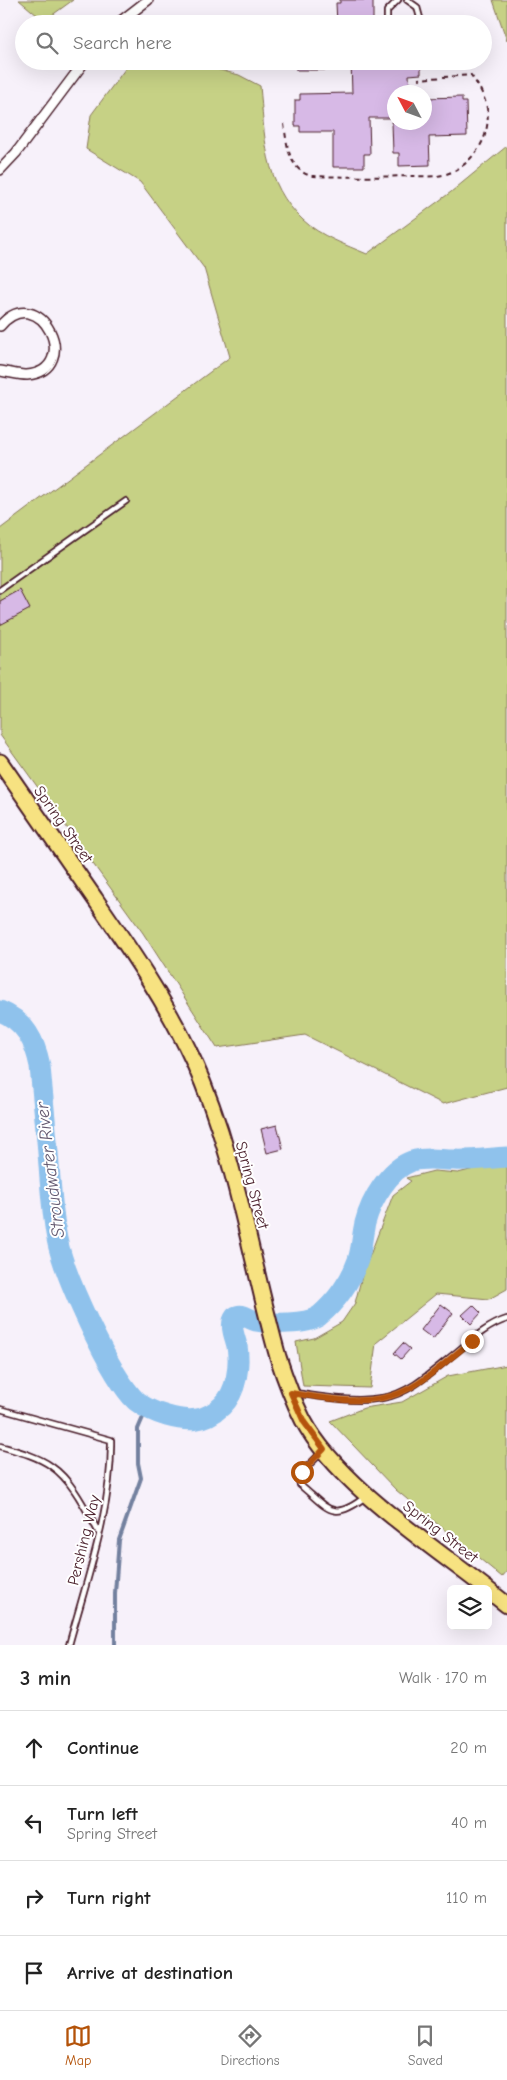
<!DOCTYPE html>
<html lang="en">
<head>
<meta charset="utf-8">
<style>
	:root { --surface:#fff; --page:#f2f2f2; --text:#222; --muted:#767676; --line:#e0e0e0; --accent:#b45309 }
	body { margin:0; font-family:"Comic Neue",sans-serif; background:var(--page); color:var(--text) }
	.controls { position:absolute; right:15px; bottom:15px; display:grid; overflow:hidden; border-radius:8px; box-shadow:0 5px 20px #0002 }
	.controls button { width:45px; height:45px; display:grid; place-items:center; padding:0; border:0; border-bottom:1px solid var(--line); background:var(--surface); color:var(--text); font:25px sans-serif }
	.compass { position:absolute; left:387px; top:85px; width:45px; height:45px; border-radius:50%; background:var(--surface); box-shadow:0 5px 20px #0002; rotate:311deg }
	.stop { position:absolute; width:15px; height:15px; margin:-11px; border:4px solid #b45309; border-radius:50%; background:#fff }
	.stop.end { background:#b45309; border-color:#fff; box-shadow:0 1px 5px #0008 }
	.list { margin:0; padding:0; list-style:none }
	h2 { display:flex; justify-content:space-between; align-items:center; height:65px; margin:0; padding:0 20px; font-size:21px }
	h2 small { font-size:16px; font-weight:400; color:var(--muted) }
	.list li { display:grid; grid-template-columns:32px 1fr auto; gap:15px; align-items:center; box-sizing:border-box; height:75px; padding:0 20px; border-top:1px solid var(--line) }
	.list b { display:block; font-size:19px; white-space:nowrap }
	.list p { margin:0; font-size:16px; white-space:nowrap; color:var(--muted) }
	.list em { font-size:16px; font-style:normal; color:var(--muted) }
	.icon { flex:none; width:28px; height:28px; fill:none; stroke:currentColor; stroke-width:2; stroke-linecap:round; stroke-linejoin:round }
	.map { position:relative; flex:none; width:507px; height:1645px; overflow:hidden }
	.search { position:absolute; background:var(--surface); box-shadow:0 5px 20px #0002; left:15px; right:15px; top:15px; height:55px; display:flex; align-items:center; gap:12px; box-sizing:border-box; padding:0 18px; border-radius:28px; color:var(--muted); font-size:19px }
	.sheet { height:365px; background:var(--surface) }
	nav { display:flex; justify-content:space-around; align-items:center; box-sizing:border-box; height:70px; border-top:1px solid var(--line); background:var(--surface); font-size:14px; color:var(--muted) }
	nav a { display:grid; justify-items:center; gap:2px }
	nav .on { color:var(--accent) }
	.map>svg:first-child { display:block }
</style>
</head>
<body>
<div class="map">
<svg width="507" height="1645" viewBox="0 0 507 1645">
	<rect width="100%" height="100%" fill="#f7f1fa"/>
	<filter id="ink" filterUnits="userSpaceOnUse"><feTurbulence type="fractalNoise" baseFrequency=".02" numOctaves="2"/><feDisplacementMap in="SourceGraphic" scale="10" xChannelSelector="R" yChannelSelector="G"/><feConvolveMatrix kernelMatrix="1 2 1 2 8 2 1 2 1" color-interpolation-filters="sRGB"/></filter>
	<g filter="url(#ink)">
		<path fill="#c6d185" stroke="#887858" d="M19,0H73L44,21Z
			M493,0H507V41Z
			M131,61H202L212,68L239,75L260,86C265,136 263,183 303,220C320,236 346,245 367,254L451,192L507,146V1087L443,1104L305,1035L217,1048L143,933L0,735V529L230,357L204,268L140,182L86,149L91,115Z
			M507,1165V1289L489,1299L436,1294L376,1343L370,1388L303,1386L296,1342L314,1338L342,1322L355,1303L362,1276L393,1195L411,1181L406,1178L434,1171L458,1173L486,1166Z
			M507,1365V1571L502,1577L396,1490L330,1421L364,1408L402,1402L448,1376Z"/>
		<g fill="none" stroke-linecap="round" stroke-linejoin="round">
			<path stroke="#73819f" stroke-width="4" d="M115,1645V1593L119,1540L141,1478L138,1463V1429L147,1408"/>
			<path stroke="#8fc2ec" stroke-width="21" d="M0,1011C25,1021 35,1041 40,1066C42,1091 45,1116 47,1141C50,1174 51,1207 57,1239C64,1275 110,1376 136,1401C145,1408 156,1413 167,1416C188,1422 205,1422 222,1406C237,1392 240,1365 237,1346C235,1337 229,1325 235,1317C242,1312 248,1319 256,1321C271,1324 306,1325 319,1316C336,1302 351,1281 358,1260C362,1248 362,1235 365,1223C371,1200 389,1169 412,1161C426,1157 440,1160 454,1160C471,1161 489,1158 507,1157"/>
		</g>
		<path fill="#d7b9e6" stroke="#4a1f2b" d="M340,0H373V24H337L336,3H340Z
			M295,61H325V70H296Z
			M351,61H421V74L409,75L410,92H394V118H369L370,154H364V167H333V132H300V126H295V100H300V94L352,93Z
			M462,97V102H466L467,136L429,137L430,165L399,166V153H393L392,122H424V98Z
			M20,590L30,609L0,625V601Z
			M277,1125L283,1149L267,1153L261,1129Z
			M441,1304L453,1313L433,1339L421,1330Z
			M473,1305L481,1313L471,1324L462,1315Z
			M403,1343L410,1349L401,1359L394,1353Z"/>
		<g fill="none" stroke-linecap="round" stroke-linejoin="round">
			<defs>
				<path id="lane" d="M407,0L417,7L420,18L418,24
					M387,24V11L398,0
					M0,590L126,501
					M295,1393C323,1397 354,1403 382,1398C409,1394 433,1371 453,1355C469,1342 487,1325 507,1319
					M0,1409L111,1440C112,1510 87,1578 69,1645
					M0,1446C17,1451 37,1456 51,1466C73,1481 86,1510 99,1533
					M321,1453L302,1472L299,1479L300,1485C328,1508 332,1523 365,1497"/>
				<path id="street" d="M117,24L148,0
					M0,170L16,153L85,61
					M0,326C40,279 84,370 27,375C18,375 9,372 0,371"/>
				<path id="primary" d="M0,762C31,807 62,851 93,896C129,948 166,1001 193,1060C236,1154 250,1258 278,1357C285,1379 293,1400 303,1420C337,1484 430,1544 487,1589
					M488,1590L507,1605"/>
			</defs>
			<use href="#lane" stroke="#4a1f2b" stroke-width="8"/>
			<use href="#street" stroke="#4a1f2b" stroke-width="12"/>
			<use href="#primary" stroke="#4a1f2b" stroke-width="19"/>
			<path stroke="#4a1f2b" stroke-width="2" stroke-dasharray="5 4" stroke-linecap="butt" d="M284,124C287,144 288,169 311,176C344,177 377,177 411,176C423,176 437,178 449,173C464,168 480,151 485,135C492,111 485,95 471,75L418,79"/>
			<use href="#lane" stroke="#fff" stroke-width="4.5"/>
			<use href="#street" stroke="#fff" stroke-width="9"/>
			<use href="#primary" stroke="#f7e281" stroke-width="15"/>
		</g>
	</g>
	<g fill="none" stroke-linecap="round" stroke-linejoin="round" filter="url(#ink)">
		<path stroke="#b45309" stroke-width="6" d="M302,1472L324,1449L304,1422L291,1393C320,1397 352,1404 382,1398C416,1393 445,1361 472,1341"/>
	</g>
	<g text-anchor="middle" stroke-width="4" stroke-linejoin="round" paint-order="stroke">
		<g font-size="16" fill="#4a1f2b" stroke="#fff">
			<text transform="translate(64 824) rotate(55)" y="6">Spring Street</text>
			<text transform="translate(253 1185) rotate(75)" y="6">Spring Street</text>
			<text transform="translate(441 1531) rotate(38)" y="6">Spring Street</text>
			<text transform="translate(83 1540) rotate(-76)" y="6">Pershing Way</text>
		</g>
		<g font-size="18" font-style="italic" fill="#62586f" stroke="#fff">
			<text transform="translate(50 1170) rotate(-97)" y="6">Stroudwater River</text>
		</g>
	</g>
</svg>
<div class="controls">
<button><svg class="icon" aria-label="layers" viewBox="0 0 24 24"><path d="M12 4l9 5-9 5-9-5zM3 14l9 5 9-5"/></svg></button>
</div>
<svg class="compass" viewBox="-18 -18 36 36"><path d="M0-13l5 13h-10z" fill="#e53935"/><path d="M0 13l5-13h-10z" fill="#767676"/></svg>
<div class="stop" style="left:302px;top:1472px"></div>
<div class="stop end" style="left:472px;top:1341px"></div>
<div class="search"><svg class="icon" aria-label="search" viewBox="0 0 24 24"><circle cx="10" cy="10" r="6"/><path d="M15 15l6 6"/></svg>Search here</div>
</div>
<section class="sheet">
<h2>3 min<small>Walk · 170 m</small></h2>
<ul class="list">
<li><svg class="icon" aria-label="ahead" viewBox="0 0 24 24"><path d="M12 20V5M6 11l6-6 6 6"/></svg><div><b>Continue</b></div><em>20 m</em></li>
<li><svg class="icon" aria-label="left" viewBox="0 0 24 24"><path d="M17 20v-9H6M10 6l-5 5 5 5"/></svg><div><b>Turn left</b><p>Spring Street</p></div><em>40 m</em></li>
<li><svg class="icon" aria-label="right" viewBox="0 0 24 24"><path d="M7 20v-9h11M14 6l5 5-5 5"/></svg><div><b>Turn right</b></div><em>110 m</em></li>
<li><svg class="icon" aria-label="arrive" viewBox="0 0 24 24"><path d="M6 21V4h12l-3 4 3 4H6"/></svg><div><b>Arrive at destination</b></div></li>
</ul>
</section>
<nav>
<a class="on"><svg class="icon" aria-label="map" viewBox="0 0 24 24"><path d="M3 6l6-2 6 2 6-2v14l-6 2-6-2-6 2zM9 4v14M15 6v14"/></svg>Map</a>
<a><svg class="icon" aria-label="directions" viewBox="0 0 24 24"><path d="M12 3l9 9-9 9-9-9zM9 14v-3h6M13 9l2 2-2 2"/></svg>Directions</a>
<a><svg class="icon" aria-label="saved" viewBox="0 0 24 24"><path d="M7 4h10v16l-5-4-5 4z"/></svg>Saved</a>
</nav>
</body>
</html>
